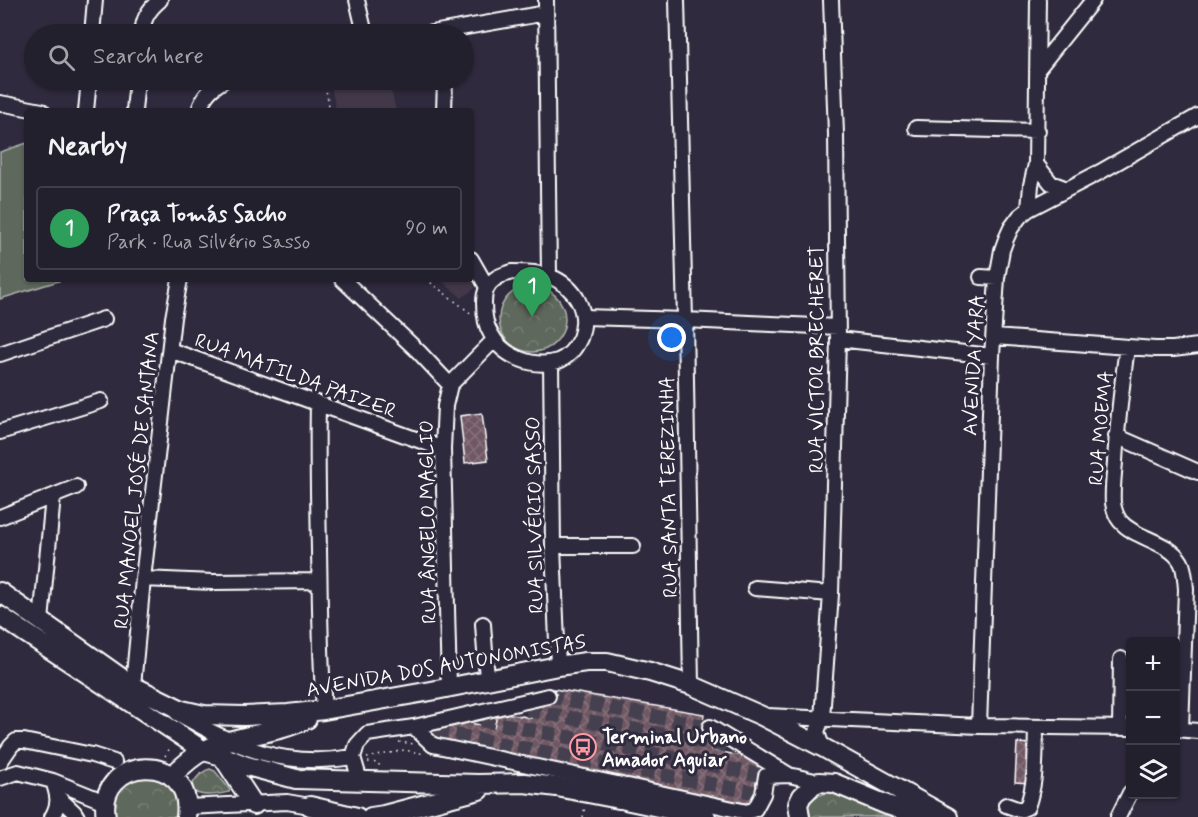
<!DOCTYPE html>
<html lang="en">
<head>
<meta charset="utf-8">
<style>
	:root { --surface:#23202e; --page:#2b2836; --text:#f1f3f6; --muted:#a3a3aa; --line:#403e4a; --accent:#d93025 }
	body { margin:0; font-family:Mynerve,sans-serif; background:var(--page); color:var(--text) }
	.controls { position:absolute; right:18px; bottom:18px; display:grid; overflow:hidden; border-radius:6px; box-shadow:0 2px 4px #0004 }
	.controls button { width:54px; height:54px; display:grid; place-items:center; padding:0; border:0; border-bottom:2px solid var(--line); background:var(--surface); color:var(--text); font:30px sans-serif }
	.you { position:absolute; left:672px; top:338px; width:21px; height:21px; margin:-15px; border:4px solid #fff; border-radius:50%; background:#1a73e8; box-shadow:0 0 0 9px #1a73e833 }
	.badge { display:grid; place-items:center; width:39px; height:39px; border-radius:50%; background:var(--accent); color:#fff; font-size:20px; font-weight:700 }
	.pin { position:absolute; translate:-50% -50px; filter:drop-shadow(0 2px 3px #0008) }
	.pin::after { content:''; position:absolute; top:32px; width:21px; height:18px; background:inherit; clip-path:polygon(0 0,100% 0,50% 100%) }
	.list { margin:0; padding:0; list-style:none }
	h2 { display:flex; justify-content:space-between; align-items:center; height:78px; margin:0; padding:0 24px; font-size:26px }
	h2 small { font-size:20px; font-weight:400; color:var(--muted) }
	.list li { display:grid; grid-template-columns:39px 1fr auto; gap:18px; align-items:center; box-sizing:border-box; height:84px; margin:0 12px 12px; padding:0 12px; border:2px solid var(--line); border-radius:6px }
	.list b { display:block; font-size:22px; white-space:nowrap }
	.list p { margin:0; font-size:20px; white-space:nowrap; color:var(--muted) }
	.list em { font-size:20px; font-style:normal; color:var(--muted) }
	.icon { flex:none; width:33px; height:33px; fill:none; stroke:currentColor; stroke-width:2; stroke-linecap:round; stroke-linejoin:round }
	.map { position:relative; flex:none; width:1198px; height:817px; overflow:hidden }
	.search { position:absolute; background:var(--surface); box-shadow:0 2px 4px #0004; left:24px; top:24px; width:450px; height:66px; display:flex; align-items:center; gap:15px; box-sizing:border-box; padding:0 21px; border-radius:33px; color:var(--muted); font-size:22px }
	.panel { position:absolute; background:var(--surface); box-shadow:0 2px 4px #0004; left:24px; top:108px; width:450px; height:174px; border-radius:6px }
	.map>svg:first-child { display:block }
</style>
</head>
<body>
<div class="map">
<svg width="1198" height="817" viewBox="0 0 1198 817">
	<defs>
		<pattern id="park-crowns" width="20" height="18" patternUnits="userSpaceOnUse" patternTransform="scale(1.5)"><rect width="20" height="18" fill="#5f685c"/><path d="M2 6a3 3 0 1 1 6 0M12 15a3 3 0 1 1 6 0" fill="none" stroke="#777f74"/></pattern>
		<pattern id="building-cross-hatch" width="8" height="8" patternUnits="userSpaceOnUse" patternTransform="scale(1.5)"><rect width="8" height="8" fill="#705864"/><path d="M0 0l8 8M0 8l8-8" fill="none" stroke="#85717b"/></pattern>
	</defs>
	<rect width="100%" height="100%" fill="#2f2a3d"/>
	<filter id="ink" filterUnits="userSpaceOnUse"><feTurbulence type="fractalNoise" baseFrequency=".0167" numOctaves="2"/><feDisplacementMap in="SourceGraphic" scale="12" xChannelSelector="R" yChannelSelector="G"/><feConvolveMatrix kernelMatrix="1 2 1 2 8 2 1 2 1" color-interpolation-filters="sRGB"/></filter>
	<g filter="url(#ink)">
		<path fill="#423849" d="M330,80H389L396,111H336Z
			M471,277L475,288L462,298L439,279H471Z"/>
		<path fill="#5f685c" stroke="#afb4ae" stroke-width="1.5" d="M27,143V279H65L0,299V152Z"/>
		<path fill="url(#park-crowns)" stroke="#afb4ae" stroke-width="1.5" d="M499 319a33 33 0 1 1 66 0a33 33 0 1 1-66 0Z
			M210,769L215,771L230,790L229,792C220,794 208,797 200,794C182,790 200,771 210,769Z
			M139,777C165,777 180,791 176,817H113C116,794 115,786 139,777Z
			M828,792L901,817H808L806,808L813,798Z"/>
		<path fill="url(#building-cross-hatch)" stroke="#fff" stroke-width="1.5" d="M482,413L488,460L465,463L460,416Z
			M554,689L704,714L702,731L711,733V750L759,759L753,805L444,745L450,720L494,727L498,711L531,718L538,691Z
			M1017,743L1032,744L1030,783L1015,782Z"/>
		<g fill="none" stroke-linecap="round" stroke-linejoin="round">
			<path stroke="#443f50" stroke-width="14" stroke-dasharray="14 7" stroke-linecap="butt" d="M548,696L710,727
				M506,706L747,750
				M460,716L766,776
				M414,727L763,794"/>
			<defs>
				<path id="minor" d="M357,0L365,34
					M546,0L549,276
					M677,0L685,320L691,685
					M92,34L95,0
					M142,34C143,19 148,10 160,0
					M426,34L546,13
					M1037,70L1093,0
					M0,103L42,111
					M86,111L89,80
					M134,111L137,80
					M199,111C203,96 211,88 224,80
					M444,111L445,80
					M916,128L1038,131
					M1036,164L1051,183L1067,189
					M1029,209L1031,185L1036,164L1038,0
					M471,259L487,287
					M512,272C524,272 537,272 549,276C575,286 590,311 580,338C575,349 569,357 558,361C534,369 503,357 491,334C485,325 484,313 484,303C484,293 486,285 495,279C500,275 506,274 512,272Z
					M981,277L997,278
					M342,279L419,352L450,385
					M584,317L685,320L838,327
					M994,337L1155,349H1173L1198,346
					M838,339L992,356
					M1127,347C1122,385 1117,423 1115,462C1114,475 1112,490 1113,503C1114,509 1116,516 1120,521C1135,539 1169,541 1181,562C1185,569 1185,580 1186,589L1181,729
					M170,350L443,449
					M0,354L104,319
					M551,363L553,546L558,666
					M318,403C317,452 318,501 319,550C320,603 320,656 324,710
					M0,432L101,401
					M1116,436L1198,472
					M0,517L76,487
					M553,546H633
					M143,579L213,582L319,581
					M755,588L831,594
					M41,621L53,497
					M483,624L487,679
					M133,686L143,579L173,318L180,279
					M449,687L443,449L445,406L450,385L494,340
					M177,713C237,747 282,769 353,757
					M767,716L979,726L1130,728
					M979,726L992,356L997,278L1002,250L1006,239L1011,228L1020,216L1029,209L1100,172L1198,116
					M414,727L433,745L622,785
					M710,727L789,775
					M1120,728L1121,659
					M1176,729L1198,731
					M822,747L817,732L822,718L831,594L838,339L836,134L831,0
					M0,762L11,746L16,741H24L92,755L114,762
					M0,778L18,772L53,781L105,802
					M360,781L353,757L357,745L367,734L414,727L548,696
					M628,786L747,812L755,809L763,794L766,776L789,775L819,782
					M58,797L74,812L77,817
					M1006,805L1020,810L1027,807C1037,780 1035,754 1036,727
					M188,807L287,802L310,806L318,811
					M52,817C60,803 58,796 53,781
					M1118,817L1130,793"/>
				<path id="major" d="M0,592L133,686L182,710L204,715L244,716L288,714L324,710L431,691L558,666L586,662H607L650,672L691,685L762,716L822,747L948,817
					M0,616L204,751L222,756L247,766L296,779L478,784L524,783L557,787L619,799
					M222,756L254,805
					M172,776C181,767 193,756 205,750C237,734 275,735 307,719
					M625,800L706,817
					M310,806L357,817
					M106,817C95,755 195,749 186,817
					M371,817L384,815L479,790
					M800,817L798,804L802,796L813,785L819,782L834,783L887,805L925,817"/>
			</defs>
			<use href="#minor" stroke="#fff" stroke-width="18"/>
			<use href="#major" stroke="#fff" stroke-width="22"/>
			<path stroke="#fff" stroke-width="1.5" stroke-dasharray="1.5 4.5" stroke-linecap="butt" d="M324,80L330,111
				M426,279L473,315
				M399,742L414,744
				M165,756L170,748
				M367,758L404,750L425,754
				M368,762L379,763V768
				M583,817L585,806"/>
			<use href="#minor" stroke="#2f2a3d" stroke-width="14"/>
			<use href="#major" stroke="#2f2a3d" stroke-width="18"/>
		</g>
	</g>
	<defs>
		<symbol id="bus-ring" viewBox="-11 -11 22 22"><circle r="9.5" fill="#2f2a3d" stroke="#ff9aa2" stroke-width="1.5"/><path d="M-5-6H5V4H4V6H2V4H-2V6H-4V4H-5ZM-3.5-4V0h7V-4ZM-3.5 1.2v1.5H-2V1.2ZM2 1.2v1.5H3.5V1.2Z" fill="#ff9aa2"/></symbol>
	</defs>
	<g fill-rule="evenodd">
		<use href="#bus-ring" x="568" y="732" width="30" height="30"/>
	</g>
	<g text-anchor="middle" stroke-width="6" stroke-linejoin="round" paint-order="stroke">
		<g font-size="20" fill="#fff" stroke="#2f2a3d">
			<text transform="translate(816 359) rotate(-90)" y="7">RUA VICTOR BRECHERET</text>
			<text transform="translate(973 365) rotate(-87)" y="7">AVENIDA YARA</text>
			<text transform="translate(296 375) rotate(20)" y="7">RUA MATILDA PAIZER</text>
			<text transform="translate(1100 428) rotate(-85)" y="7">RUA MOEMA</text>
			<text transform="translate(136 480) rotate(-84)" y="7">RUA MANOEL JOSÉ DE SANTANA</text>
			<text transform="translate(668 487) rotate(-91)" y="7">RUA SANTA TEREZINHA</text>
			<text transform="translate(534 515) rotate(-91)" y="7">RUA SILVÉRIO SASSO</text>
			<text transform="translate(427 522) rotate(-91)" y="7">RUA ÂNGELO MAGLIO</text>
			<text transform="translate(446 665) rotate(-10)" y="7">AVENIDA DOS AUTONOMISTAS</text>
		</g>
		<g font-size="20" font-weight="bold" fill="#fff" stroke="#2f2a3d" text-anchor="start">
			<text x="602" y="743">Terminal Urbano<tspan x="602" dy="23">Amador Aguiar</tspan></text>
		</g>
	</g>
</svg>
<div class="controls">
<button>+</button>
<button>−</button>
<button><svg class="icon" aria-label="layers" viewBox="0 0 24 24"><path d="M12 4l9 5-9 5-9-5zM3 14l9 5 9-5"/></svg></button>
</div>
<div class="you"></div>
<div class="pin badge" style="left:532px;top:317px;background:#2e9e5b">1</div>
<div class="search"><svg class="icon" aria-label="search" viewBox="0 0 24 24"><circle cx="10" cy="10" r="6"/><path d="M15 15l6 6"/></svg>Search here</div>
<section class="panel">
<h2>Nearby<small></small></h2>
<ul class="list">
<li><span class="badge" style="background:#2e9e5b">1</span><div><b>Praça Tomás Sacho</b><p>Park · Rua Silvério Sasso</p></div><em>90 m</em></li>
</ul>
</section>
</div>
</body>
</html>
